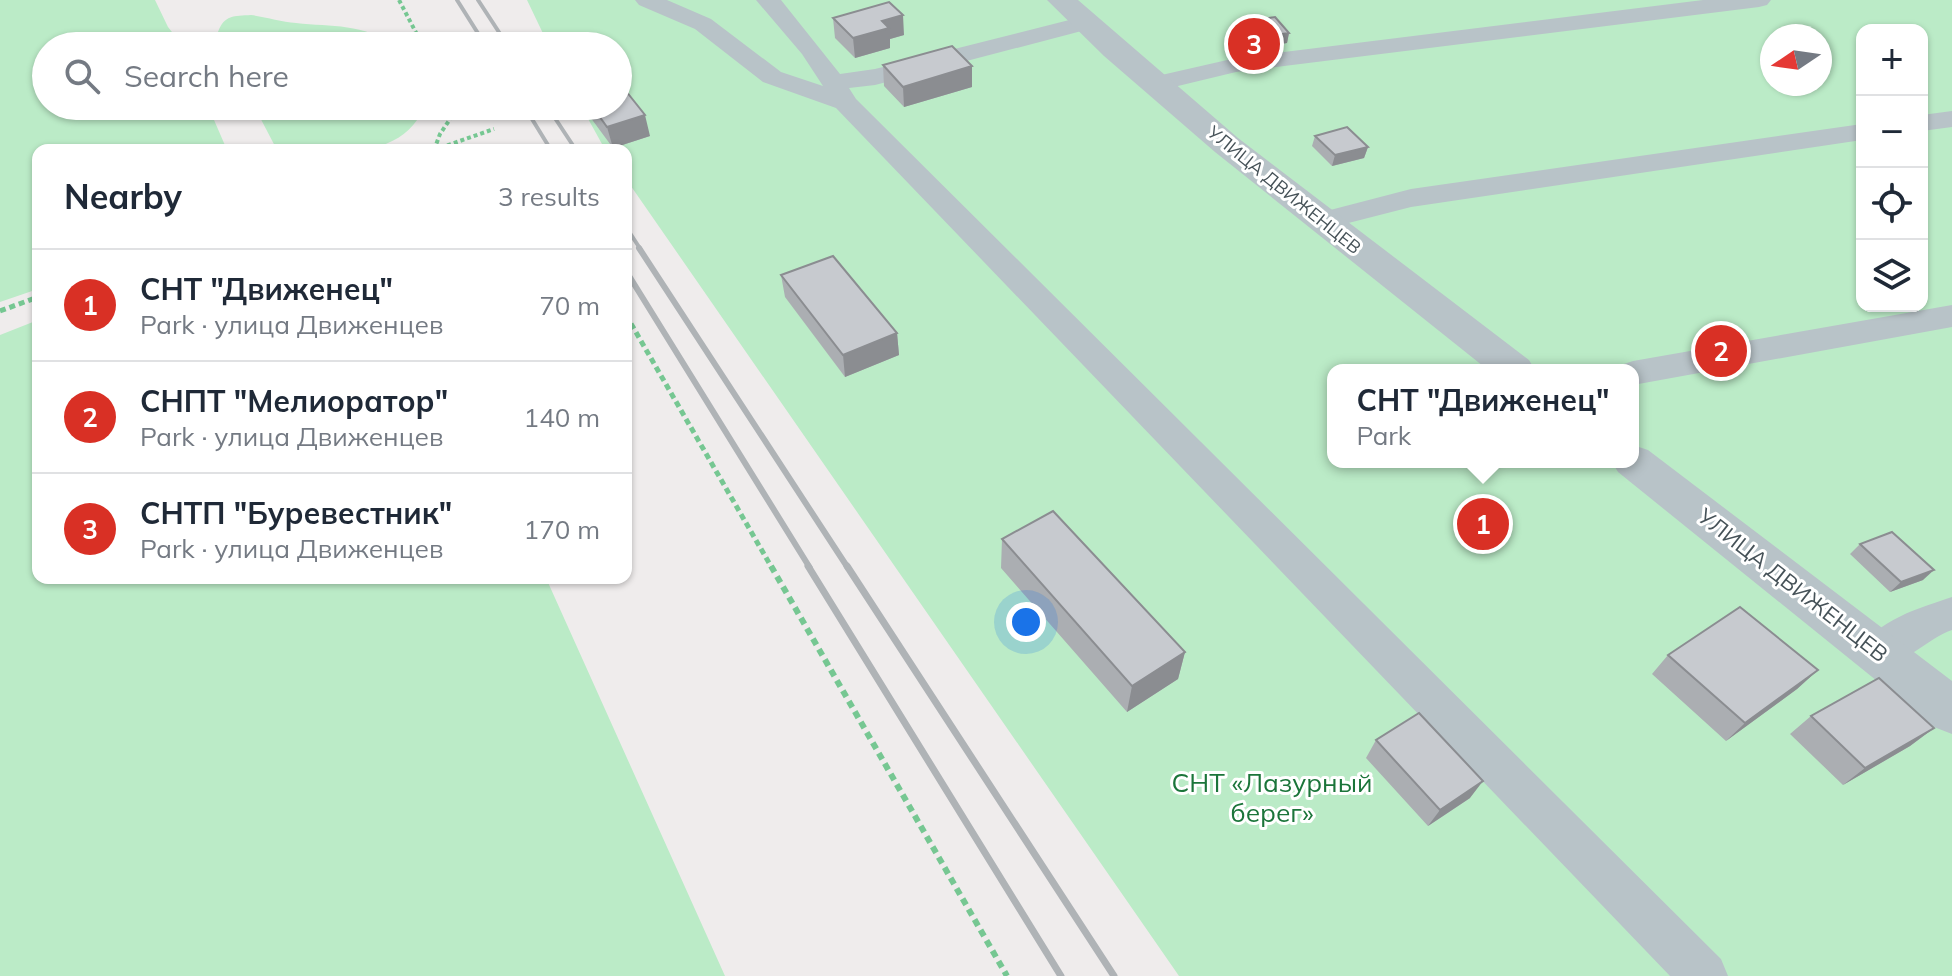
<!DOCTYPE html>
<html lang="en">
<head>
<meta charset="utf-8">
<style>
	:root { --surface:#fff; --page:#f2f2f3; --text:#1f2937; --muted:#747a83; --line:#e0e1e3; --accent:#d93025 }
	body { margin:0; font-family:Mulish,sans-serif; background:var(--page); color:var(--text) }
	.controls { position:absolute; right:24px; top:24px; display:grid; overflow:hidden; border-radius:16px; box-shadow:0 2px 6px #0004 }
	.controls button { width:72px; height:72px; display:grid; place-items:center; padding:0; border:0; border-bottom:2px solid var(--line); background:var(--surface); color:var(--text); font:40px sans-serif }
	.compass { position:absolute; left:1760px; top:24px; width:72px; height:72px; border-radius:50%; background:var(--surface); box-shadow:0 2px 6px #0004; rotate:257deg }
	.you { position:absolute; left:1026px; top:622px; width:28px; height:28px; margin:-20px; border:6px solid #fff; border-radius:50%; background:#1a73e8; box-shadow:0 0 0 12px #1a73e833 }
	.badge { display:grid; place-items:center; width:52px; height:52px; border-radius:50%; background:var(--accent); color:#fff; font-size:26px; font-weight:700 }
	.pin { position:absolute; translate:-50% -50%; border:4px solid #fff; box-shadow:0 2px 8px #0006 }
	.popup { position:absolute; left:1327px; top:364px; width:312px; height:104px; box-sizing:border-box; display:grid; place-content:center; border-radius:16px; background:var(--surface); filter:drop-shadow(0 2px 6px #0005); font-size:26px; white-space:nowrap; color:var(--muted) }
	.popup b { font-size:30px; color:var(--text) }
	.popup::after { content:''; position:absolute; left:50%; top:100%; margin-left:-16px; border:16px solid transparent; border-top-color:var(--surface) }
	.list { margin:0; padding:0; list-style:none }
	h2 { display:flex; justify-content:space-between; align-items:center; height:104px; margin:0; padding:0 32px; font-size:34px }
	h2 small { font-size:26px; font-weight:400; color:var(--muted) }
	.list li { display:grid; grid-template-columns:52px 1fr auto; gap:24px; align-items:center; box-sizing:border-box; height:112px; padding:0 32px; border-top:2px solid var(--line) }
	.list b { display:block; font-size:30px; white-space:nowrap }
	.list p { margin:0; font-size:26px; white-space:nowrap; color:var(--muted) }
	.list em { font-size:26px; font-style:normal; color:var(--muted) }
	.icon { flex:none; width:44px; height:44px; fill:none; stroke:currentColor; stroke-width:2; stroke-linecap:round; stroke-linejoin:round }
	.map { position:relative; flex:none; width:1952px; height:976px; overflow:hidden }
	.search { position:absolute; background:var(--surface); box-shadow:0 2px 6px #0004; left:32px; top:32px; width:600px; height:88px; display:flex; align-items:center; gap:20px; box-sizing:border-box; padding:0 28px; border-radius:44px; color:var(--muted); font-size:30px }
	.panel { position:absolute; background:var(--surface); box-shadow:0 2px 6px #0004; left:32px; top:144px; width:600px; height:440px; border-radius:16px }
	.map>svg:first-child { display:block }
</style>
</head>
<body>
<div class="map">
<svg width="1952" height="976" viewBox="0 0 1952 976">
	<rect width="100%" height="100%" fill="#efecec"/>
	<path fill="#bbebc7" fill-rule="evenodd" d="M0,0H155L168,27L183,46H46V106H208L227,150H38V289L0,302Z
		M527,0H1952V976H1179L626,179V150H606L602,144L581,106H618V46H549ZM1862,30H1922V306H1862ZM1772,36H1820V84H1772ZM1333,370H1633V462H1333Z
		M251,15C266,17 281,22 296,23C332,27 364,23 394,46H224L218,32C224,15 234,16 251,15Z
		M254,106H425C399,165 329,150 277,150Z
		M38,320V578H546L725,976H0V335Z"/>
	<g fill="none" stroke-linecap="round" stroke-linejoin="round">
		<path stroke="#76c792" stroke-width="4" stroke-dasharray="4 3" stroke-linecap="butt" d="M399,0L423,46
			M434,150L494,129
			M434,150L440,134L459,106"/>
		<path stroke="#76c792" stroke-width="5" stroke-dasharray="6 4" stroke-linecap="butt" d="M0,311L38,297
			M626,315L772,568"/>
		<path stroke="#76c792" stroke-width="6" stroke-dasharray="7 5" stroke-linecap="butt" d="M771,566L1007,976"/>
		<path fill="#b8c3c8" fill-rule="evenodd" d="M635,0H667L711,19L781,72L823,86L802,54L756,0H781L840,74L875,69L1085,16L1093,18L1097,23L1093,28L875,85L849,88L856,99L1721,959L1728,976H1670L836,108L763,82L695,29L639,5Z
			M1703,0H1771L1767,5L1759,7L1236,72L1153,92L1144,89L1140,84L1144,79L1236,58Z
			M1952,111V127L1922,131V115Z
			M1862,124V140L1411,207L1321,230L1311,227L1307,221L1311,215L1411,189Z
			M1952,305V327L1633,385V370H1618L1621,365L1633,361Z
			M1952,597V630C1923,640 1897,675 1866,664L1860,652C1875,620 1920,608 1952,597Z"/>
		<path fill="#b8c3c8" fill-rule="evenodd" d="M1047,0H1078L1238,138L1529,360L1535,370H1488L1215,152L1104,56Z
			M1633,445L1648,450L1952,681V734L1934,727L1618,472L1612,462H1633Z"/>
		<path stroke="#afb3b6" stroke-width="4" d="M457,0L486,46
			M478,0L508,46
			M524,106L551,150
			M547,106L576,150
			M626,227L641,250"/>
		<path stroke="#afb3b6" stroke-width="6" d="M639,248L848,568
			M626,271L810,568"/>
		<path stroke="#afb3b6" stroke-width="7" d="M808,566L1061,976
			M847,566L1114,976"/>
	</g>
	<path fill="#abaeb2" d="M833,18L904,35L890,39V48L855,58L835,38Z
		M1242,22L1289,33L1287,43L1253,48L1240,32Z
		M883,65L972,87L904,107L884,86Z
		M582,106H618L650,136L613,148Z
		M1315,136L1368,147L1364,158L1332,166L1312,146Z
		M781,275L897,333L899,355L845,377L785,297Z
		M1002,539L1185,652L1178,679L1127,712L1001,568Z
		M1860,544L1923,580L1890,592L1850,554Z
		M1668,655L1818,670L1797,689L1726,741L1652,674Z
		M1811,716L1934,728L1910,746L1843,785L1790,734Z
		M1376,740L1470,798L1428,826L1366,758Z"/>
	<path fill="#8b8d91" d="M903,15L904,35L890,39V48L855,58L853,38L882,21Z
		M1289,33L1287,43L1253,48L1255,38Z
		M972,66V87L904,107L903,87Z
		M645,115L650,136L613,148L607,127Z
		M1368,147L1364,158L1332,166L1335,155Z
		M897,333L899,355L845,377L843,355Z
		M1934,570L1923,580L1890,592L1901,582Z
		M1185,652L1178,679L1127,712L1132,686Z
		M1818,670L1797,689L1726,741L1745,723Z
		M1934,728L1910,746L1843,785L1865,768Z
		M1483,781L1470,798L1428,826L1440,810Z"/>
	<path fill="#c7cacf" stroke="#8b8d91" stroke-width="2" d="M889,2L903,15L882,21L889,28L853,38L833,18Z
		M1275,17L1289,33L1255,38L1242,22Z
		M952,46L972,66L903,87L883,65Z
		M618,81L645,115L607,127L592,106H618Z
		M1347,127L1368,147L1335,155L1315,136Z
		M833,256L897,333L843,355L781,275Z
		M1053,511L1185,652L1132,686L1002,539Z
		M1892,532L1934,570L1901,582L1860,544Z
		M1740,607L1818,670L1745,723L1668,655Z
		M1879,678L1934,728L1865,768L1811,716Z
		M1419,713L1483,781L1440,810L1376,740Z"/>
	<g text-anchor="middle" stroke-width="6" stroke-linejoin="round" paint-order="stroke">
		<g font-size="18" fill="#465258" stroke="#fff">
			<text transform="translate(1284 190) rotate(39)" y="6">УЛИЦА ДВИЖЕНЦЕВ</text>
		</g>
		<g font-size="22" fill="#465258" stroke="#fff">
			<text transform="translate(1793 585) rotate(38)" y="8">УЛИЦА ДВИЖЕНЦЕВ</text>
		</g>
		<g font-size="26" fill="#1b753a" stroke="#fff">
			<text x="1272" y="792">СНТ «Лазурный<tspan x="1272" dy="30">берег»</tspan></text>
		</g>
	</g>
</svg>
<div class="controls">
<button>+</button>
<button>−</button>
<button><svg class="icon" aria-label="locate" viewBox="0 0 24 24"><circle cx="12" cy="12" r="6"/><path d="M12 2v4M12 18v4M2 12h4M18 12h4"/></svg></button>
<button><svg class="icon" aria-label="layers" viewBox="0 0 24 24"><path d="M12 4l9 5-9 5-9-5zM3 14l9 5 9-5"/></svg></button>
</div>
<svg class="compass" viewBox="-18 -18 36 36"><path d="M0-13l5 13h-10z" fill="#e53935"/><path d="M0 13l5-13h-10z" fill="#747a83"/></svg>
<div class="you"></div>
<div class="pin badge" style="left:1483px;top:524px">1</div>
<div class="popup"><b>СНТ &quot;Движенец&quot;</b>Park</div>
<div class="pin badge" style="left:1721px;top:351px">2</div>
<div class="pin badge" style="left:1254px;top:44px">3</div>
<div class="search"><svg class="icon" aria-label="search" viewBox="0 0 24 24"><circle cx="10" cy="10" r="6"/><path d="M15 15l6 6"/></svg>Search here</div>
<section class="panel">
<h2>Nearby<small>3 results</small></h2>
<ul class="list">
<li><span class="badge">1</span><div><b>СНТ &quot;Движенец&quot;</b><p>Park · улица Движенцев</p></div><em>70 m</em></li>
<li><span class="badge">2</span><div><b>СНПТ &quot;Мелиоратор&quot;</b><p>Park · улица Движенцев</p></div><em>140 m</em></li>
<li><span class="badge">3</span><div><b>СНТП &quot;Буревестник&quot;</b><p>Park · улица Движенцев</p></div><em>170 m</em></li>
</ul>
</section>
</div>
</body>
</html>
